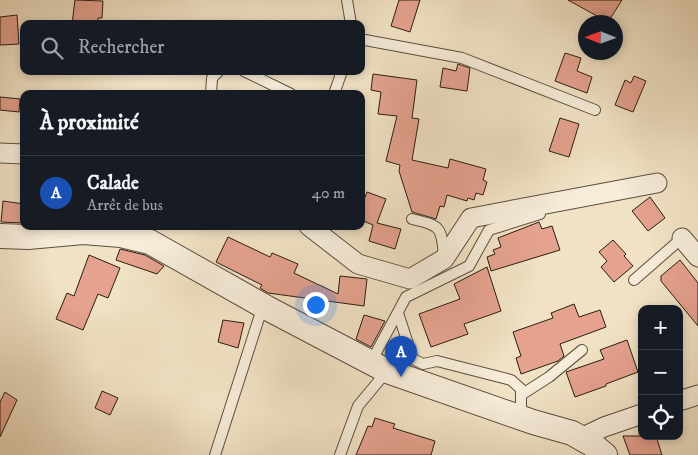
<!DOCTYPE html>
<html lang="fr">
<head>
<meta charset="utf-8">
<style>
	:root { --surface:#171b24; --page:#242831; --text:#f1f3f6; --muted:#9ea1a6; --line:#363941; --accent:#db2777 }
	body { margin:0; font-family:"IM FELL DW Pica",serif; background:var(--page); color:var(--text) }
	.controls { position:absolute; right:15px; bottom:15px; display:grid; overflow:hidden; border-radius:10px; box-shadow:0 2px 8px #0003 }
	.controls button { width:45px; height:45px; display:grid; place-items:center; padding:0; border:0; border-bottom:1px solid var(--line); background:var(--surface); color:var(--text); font:25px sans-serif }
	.compass { position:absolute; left:578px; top:15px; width:45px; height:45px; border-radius:50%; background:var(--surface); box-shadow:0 2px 8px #0003; rotate:271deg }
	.you { position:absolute; left:315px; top:304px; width:18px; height:18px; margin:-12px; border:4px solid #fff; border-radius:50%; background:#1a73e8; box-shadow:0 0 0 8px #1a73e833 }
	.badge { display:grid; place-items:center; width:32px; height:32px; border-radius:50%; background:var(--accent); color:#fff; font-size:16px; font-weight:700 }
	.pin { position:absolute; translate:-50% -41px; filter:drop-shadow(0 1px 2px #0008) }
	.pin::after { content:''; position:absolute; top:26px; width:18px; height:15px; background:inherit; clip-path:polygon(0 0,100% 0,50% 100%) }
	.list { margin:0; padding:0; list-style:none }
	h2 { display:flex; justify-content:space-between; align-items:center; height:65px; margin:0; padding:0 20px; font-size:21px }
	h2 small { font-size:16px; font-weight:400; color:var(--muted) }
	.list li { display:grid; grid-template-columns:32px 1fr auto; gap:15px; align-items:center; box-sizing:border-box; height:75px; padding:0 20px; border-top:1px solid var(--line) }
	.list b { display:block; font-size:19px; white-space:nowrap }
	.list p { margin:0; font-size:16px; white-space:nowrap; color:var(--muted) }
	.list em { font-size:16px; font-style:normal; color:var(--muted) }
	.icon { flex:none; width:28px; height:28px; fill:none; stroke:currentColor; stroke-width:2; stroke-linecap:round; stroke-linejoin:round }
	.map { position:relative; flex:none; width:698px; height:455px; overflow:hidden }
	.search { position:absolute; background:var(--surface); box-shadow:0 2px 8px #0003; left:20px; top:20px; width:345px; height:55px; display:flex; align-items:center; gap:12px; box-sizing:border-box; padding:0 18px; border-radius:10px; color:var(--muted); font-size:19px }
	.panel { position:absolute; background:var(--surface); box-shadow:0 2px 8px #0003; left:20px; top:90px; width:345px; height:140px; border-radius:10px }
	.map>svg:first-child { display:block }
</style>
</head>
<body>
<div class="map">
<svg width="698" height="455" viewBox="0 0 698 455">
	<rect width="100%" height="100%" fill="#f1e2c5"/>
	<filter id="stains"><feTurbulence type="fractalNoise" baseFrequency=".004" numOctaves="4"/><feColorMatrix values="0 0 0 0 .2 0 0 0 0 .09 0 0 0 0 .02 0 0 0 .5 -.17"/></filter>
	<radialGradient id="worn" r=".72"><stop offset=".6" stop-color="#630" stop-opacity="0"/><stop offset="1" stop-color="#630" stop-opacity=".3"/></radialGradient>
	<path fill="#e5a28f" stroke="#2b1d10" d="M75,0L103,1L102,18H98V24H72Z
		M399,0H420L410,32L391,26Z
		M568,0H622L608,22Z
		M17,15L19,44L0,45V17Z
		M565,53L581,58L577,71L592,77L587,93L555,81Z
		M458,64L470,68L467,91L440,87L443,68L456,71Z
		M373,74L417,80L412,118L419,119L412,160L448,168L450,159L486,169L483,180L487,182L483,195L476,193L474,200L468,198L467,201L447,195L444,207L440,206L436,219L412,212L399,171L400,165L386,161L397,116L378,114L381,92L371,90Z
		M634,76L646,81L633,112L615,105L625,80L631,83Z
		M0,97L20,99L19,112L0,110Z
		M560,118L579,124L569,157L549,151Z
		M367,192L386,199L377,223L401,229L395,249L369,241L373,225L361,220V207Z
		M650,197L665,218L648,231L632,211Z
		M3,201L24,204V223L1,222Z
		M539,222L542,229L552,226L560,250L491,271L487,257L495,254L493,250L501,247L498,238Z
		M228,237L270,257L272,253L298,264L294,273L338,294L340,276L367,279L364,306L268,293L260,288L262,285L216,262Z
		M613,240L626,254L624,256L633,266L614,282L601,267L607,261L599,252Z
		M120,249L145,255L164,266L157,274L116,260Z
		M89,255L120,268L108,298L98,294L83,330L56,319L67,293L74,296Z
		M680,260L698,283V326L661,281V276Z
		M487,267L501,311L464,324L468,334L431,347L419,314L460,299L454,284Z
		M574,304L579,317L600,310L606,327L560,344L564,356L558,361L521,374L516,358L521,356L513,332L553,318L551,313Z
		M364,315L385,321L371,347L356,339Z
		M223,320L244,323L238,348L218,342Z
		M627,340L638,372L606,384V386L575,397L566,372L604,359L600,350Z
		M102,391L118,398L110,415L95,408Z
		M5,392L17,400L0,437V402Z
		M375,418L395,424L393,428L435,441L431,455H356L368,426L372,427Z
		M623,436H656L662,455H630Z"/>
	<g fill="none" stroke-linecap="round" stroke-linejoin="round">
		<defs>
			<path id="service" d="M347,0L351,24
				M361,41L365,40L462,58L595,110
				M244,71L291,94
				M211,94L212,78L219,71
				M334,94L342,71
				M412,219C441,226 441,226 444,256
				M634,280L682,238
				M398,313L413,359L423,364L437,361L511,380L521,389V417
				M371,362L406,297L469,266L489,230L540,214
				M521,395L549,377L582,350
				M215,455L259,318L267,308
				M340,455L358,406L387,371"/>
			<path id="minor" d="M0,153L24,154
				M309,226L358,264L410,279L444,259L471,218L657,183
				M682,238L698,257
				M679,401L698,395
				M581,438L604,427L642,414"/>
			<path id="tertiary" d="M0,236L28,237L83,232L121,235L150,242L267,308L387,371L533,422L572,433L593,445L605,455"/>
		</defs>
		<use href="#service" stroke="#5c4e3d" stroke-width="12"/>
		<use href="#minor" stroke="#5c4e3d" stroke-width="21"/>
		<use href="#tertiary" stroke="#5c4e3d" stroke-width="26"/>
		<use href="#service" stroke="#f6ecd9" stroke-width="10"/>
		<use href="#minor" stroke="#f6ecd9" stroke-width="19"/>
		<use href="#tertiary" stroke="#f6ecd9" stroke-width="24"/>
	</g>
	<rect width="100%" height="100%" filter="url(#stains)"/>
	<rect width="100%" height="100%" fill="url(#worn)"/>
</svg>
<div class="controls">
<button>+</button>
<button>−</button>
<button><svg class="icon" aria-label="locate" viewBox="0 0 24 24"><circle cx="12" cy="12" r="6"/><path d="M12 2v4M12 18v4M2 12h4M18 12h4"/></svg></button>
</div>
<svg class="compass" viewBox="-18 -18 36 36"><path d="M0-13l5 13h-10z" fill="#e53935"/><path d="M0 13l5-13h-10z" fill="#9ea1a6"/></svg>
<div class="you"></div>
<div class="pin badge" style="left:401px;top:377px;background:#1a4fb4">A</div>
<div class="search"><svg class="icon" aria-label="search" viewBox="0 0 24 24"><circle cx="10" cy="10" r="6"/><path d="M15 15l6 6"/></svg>Rechercher</div>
<section class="panel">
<h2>À proximité<small></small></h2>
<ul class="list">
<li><span class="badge" style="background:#1a4fb4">A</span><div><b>Calade</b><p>Arrêt de bus</p></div><em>40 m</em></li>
</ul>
</section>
</div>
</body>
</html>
